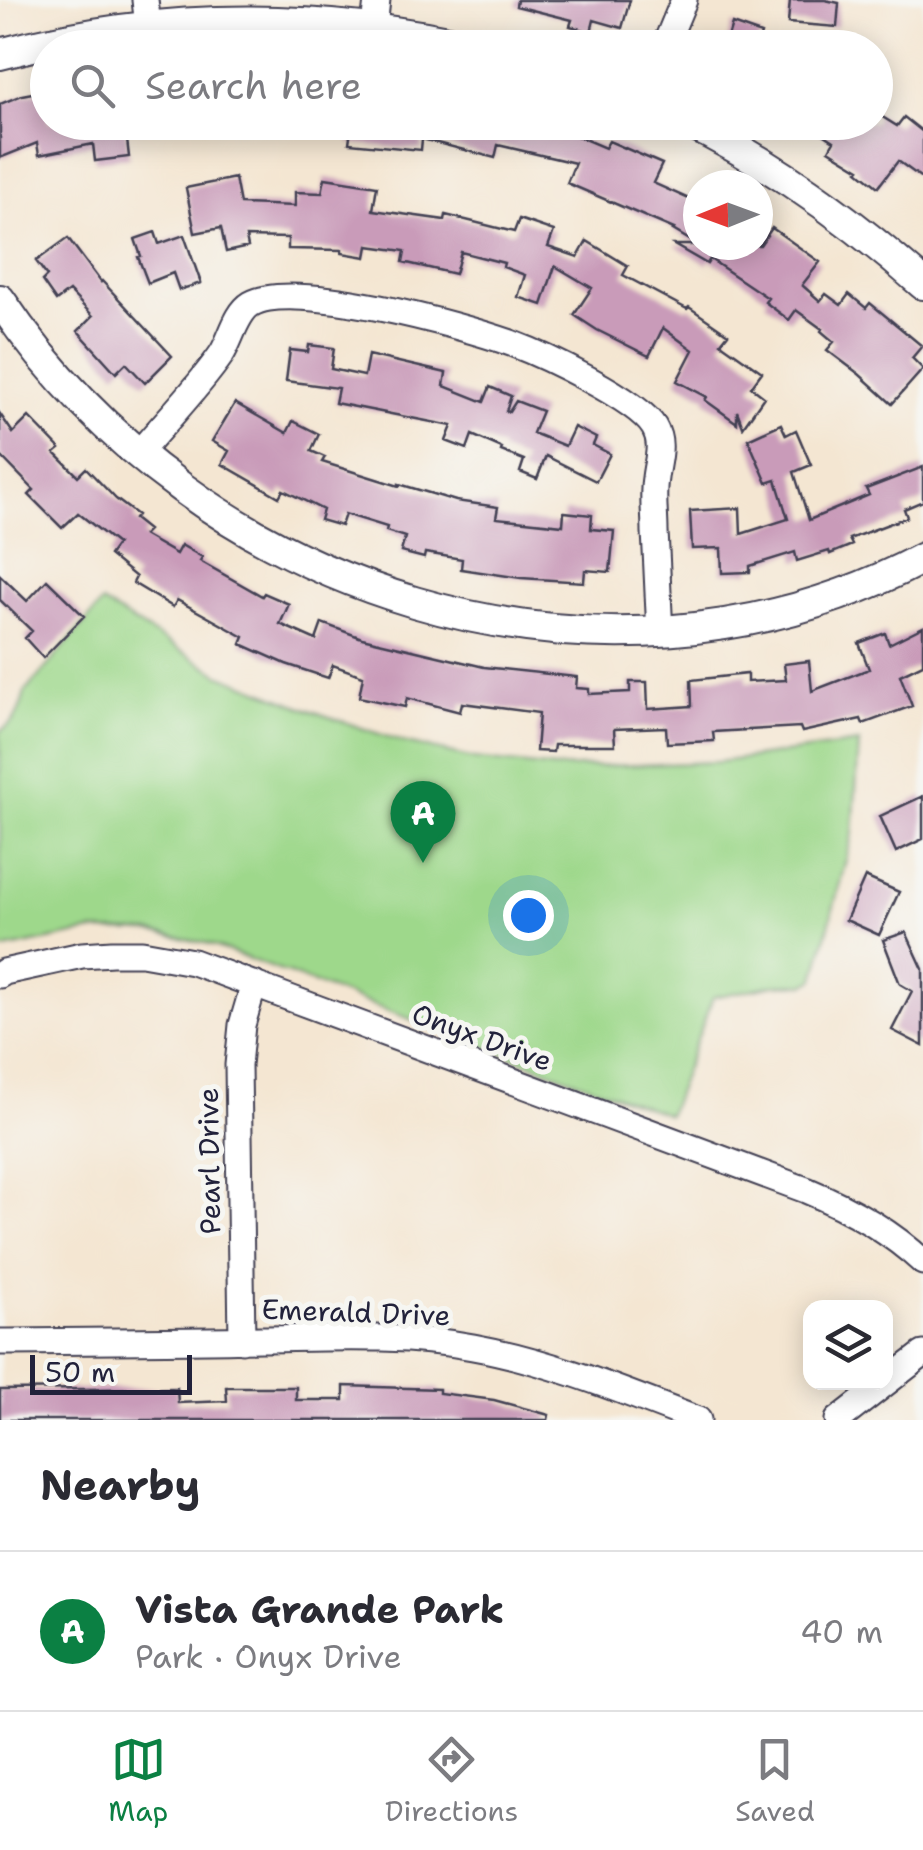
<!DOCTYPE html>
<html lang="en">
<head>
<meta charset="utf-8">
<style>
	:root { --surface:#fff; --page:#f2f2f3; --text:#2b2b33; --muted:#7c7c81; --line:#e1e1e2; --accent:#0b8043 }
	body { margin:0; font-family:"Shantell Sans",sans-serif; background:var(--page); color:var(--text) }
	.controls { position:absolute; right:30px; bottom:30px; display:grid; overflow:hidden; border-radius:20px; box-shadow:0 5px 25px #0003 }
	.controls button { width:90px; height:90px; display:grid; place-items:center; padding:0; border:0; border-bottom:2px solid var(--line); background:var(--surface); color:var(--text); font:50px sans-serif }
	.compass { position:absolute; left:683px; top:170px; width:90px; height:90px; border-radius:50%; background:var(--surface); box-shadow:0 5px 25px #0003; rotate:269deg }
	.scale { position:absolute; left:30px; bottom:25px; width:162px; box-sizing:border-box; padding-left:10px; border:5px solid #22223b; border-top:0; font-size:28px; line-height:35px; white-space:nowrap; color:#22223b; -webkit-text-stroke:8px #f6f6f2; paint-order:stroke }
	.you { position:absolute; left:528px; top:915px; width:35px; height:35px; margin:-25px; border:8px solid #fff; border-radius:50%; background:#1a73e8; box-shadow:0 0 0 15px #1a73e833 }
	.badge { display:grid; place-items:center; width:65px; height:65px; border-radius:50%; background:var(--accent); color:#fff; font-size:32px; font-weight:700 }
	.pin { position:absolute; translate:-50% -82px; filter:drop-shadow(0 2px 5px #0008) }
	.pin::after { content:''; position:absolute; top:52px; width:35px; height:30px; background:inherit; clip-path:polygon(0 0,100% 0,50% 100%) }
	.list { margin:0; padding:0; list-style:none }
	h2 { display:flex; justify-content:space-between; align-items:center; height:130px; margin:0; padding:0 40px; font-size:42px }
	h2 small { font-size:32px; font-weight:400; color:var(--muted) }
	.list li { display:grid; grid-template-columns:65px 1fr auto; gap:30px; align-items:center; box-sizing:border-box; height:160px; padding:0 40px; border-top:2px solid var(--line) }
	.list b { display:block; font-size:38px; white-space:nowrap }
	.list p { margin:0; font-size:32px; white-space:nowrap; color:var(--muted) }
	.list em { font-size:32px; font-style:normal; color:var(--muted) }
	.icon { flex:none; width:55px; height:55px; fill:none; stroke:currentColor; stroke-width:2; stroke-linecap:round; stroke-linejoin:round }
	.map { position:relative; flex:none; width:923px; height:1420px; overflow:hidden }
	.search { position:absolute; background:var(--surface); box-shadow:0 5px 25px #0003; left:30px; right:30px; top:30px; height:110px; display:flex; align-items:center; gap:25px; box-sizing:border-box; padding:0 35px; border-radius:55px; color:var(--muted); font-size:38px }
	.sheet { height:290px; background:var(--surface) }
	nav { display:flex; justify-content:space-around; align-items:center; box-sizing:border-box; height:140px; border-top:2px solid var(--line); background:var(--surface); font-size:28px; color:var(--muted) }
	nav a { display:grid; justify-items:center; gap:5px }
	nav .on { color:var(--accent) }
	.map>svg:first-child { display:block }
</style>
</head>
<body>
<div class="map">
<svg width="923" height="1420" viewBox="0 0 923 1420">
	<rect width="100%" height="100%" fill="#f6f6f2"/>
	<filter id="ink" filterUnits="userSpaceOnUse"><feTurbulence type="fractalNoise" baseFrequency=".01" numOctaves="2"/><feDisplacementMap in="SourceGraphic" scale="20" xChannelSelector="R" yChannelSelector="G"/><feConvolveMatrix kernelMatrix="1 2 1 2 8 2 1 2 1" color-interpolation-filters="sRGB"/></filter>
	<filter id="wash" filterUnits="userSpaceOnUse"><feTurbulence type="fractalNoise" baseFrequency=".0048" numOctaves="4" result="noise"/><feDisplacementMap in="SourceGraphic" scale="40" xChannelSelector="R" yChannelSelector="G"/><feGaussianBlur stdDeviation="2.25" result="paint"/><feColorMatrix in="noise" values="0 0 0 0 0 0 0 0 0 0 0 0 0 0 0 0 0 1.4 0 .05"/><feComposite in="paint" operator="in"/></filter>
	<g filter="url(#wash)">
		<rect width="100%" height="100%" fill="#f4e6d2"/>
		<path fill="#9ed88b" stroke="#607d63" stroke-width="2.5" d="M102,603L221,675L315,712L403,742L474,759L554,768L718,762L859,743L853,833L815,979L806,984L774,985L713,997L668,1115L206,943L150,932L93,931L0,950V731C16,723 21,709 25,692Z"/>
		<g id="blocks">
			<path fill="#c99bb9" d="M517,0H630L622,28L594,20L591,32L570,26L572,20L516,6Z
				M790,0H825L839,3L837,27L788,23Z
				M732,24L761,34L757,48H725Z
				M48,90V122H125L129,157L95,161L93,144L39,155L37,143L0,158V104L22,95Z
				M876,113L897,126L904,117L923,132V179L898,161L878,187L858,171L860,169L829,150L834,141L805,122H876Z
				M352,122H560L558,128L605,148L609,141L662,164L653,183L698,203V245L673,230L674,229L567,183L575,163L498,145L495,158L422,139L421,150L349,143Z
				M235,178L240,204L295,206V192L322,193L325,178L377,186L373,210L445,220L446,215L514,232L519,219L554,231L548,247L578,257L587,241L628,266L623,275L687,309L689,307L728,334L721,343L762,372L751,387L764,397L743,427L737,411V423L705,400L707,397L677,381L693,350L663,328L649,356L597,330L574,315L592,288L555,266L542,305L518,297L525,275L503,267L504,263L461,252L455,274L403,262L405,251L368,246L366,257L342,253V250L288,249V238L246,237L248,247L226,252L221,228L195,233L186,188Z
				M772,228L820,262L802,285L820,301L826,294L841,305L849,294L866,308L870,303L922,346L912,358L923,369L892,404L859,374L827,350L834,342L821,331L822,329L796,310L789,320L765,302L768,298L710,259L707,264L674,245H760Z
				M155,232L159,244L184,235L201,283L179,290L173,273L148,283L138,257L141,256L135,239Z
				M68,238L101,282L102,281L172,356L145,383L126,363L116,373L78,331L93,316L69,291L56,301L42,281L47,276L36,261Z
				M309,345L334,348L331,369L364,376L368,355L446,373L444,386L484,402L490,387L511,396L506,411L509,412L516,401L542,411L533,433L565,446L574,427L596,438L593,445L610,454L596,481L546,456L537,479L520,472L524,460L501,451L502,448L472,435L467,449L446,441L452,426L335,403L338,388L286,381L290,350L308,352Z
				M235,403L287,433L293,421L319,434L311,451L325,457L322,462L399,486V484L456,501L498,507L496,518L563,525L564,512L592,515L591,529L614,531L610,572L585,570L584,582L521,578L461,569L462,559L425,553L424,558L401,552L405,537L386,531L387,527L345,514L341,526L320,520L323,510L283,490L279,497L222,464L229,451L212,441Z
				M0,414L13,433L29,417L60,449L55,453L78,476L86,468L116,499L137,515L134,519L148,530L143,535L176,554L181,545L202,557L200,561L262,596L264,593L289,604L280,624L316,640L322,623L362,638L484,667L577,677L576,688L589,689V694L630,692V682H647L648,709L692,706L691,680L747,674V682L786,680L784,664L809,661L812,691L869,669L859,643L885,633L889,644L923,627V664L900,675L912,706L863,724L861,719L802,732L800,727L713,732L714,741L667,743L666,727L614,729L615,745H554L553,752L536,751L539,713L462,703L460,712L407,698L405,707L359,697L363,676L333,665L328,678L286,664L241,644L244,637L177,600L173,607L133,583L136,577L109,555L117,544L78,513L62,528L29,495L34,490L0,455Z
				M781,424L786,435L796,430L811,465L794,472L809,520L869,495L866,489L923,467V501L904,509L907,517L849,539L852,545L830,554L829,551L797,561L795,552L750,566V572L722,573L721,548L692,549L690,511L740,508L741,534L788,519L776,480L767,483L748,439Z
				M0,575L27,601L47,580L84,616L43,658L25,638L32,631L0,600Z
				M923,796V839L896,852L880,816Z
				M865,877L899,892L879,935L846,920Z
				M906,932L923,969V1046L892,1030L912,991L900,984L883,940Z
				M344,1386L439,1389V1393L494,1400L549,1415L548,1420H0V1390L177,1388L178,1403L227,1401L226,1387H296V1400H344Z"/>
		</g>
	</g>
	<g filter="url(#ink)">
		<use href="#blocks" fill-opacity="0" stroke="#423f52" stroke-width="2.5"/>
		<g fill="none" stroke-linecap="round" stroke-linejoin="round">
			<defs>
				<path id="minor" d="M145,0L148,26
					M374,28L377,0
					M664,48L684,0
					M138,454C164,423 198,388 221,355C231,340 236,313 251,304C293,279 463,326 511,343C543,355 637,399 654,427C664,444 657,460 655,478C652,496 655,514 655,532C657,565 658,598 660,631
					M0,975L4,972L82,955L112,953H142L193,962L806,1190C849,1208 889,1230 923,1262
					M242,1340L238,1065L242,1025L254,984
					M0,1342C87,1341 173,1341 260,1339C331,1338 403,1334 473,1347C551,1361 625,1392 698,1420
					M838,1420L923,1354"/>
				<path id="tertiary" d="M0,54C158,12 321,12 481,48
					M687,122C772,163 852,221 923,284
					M0,300C196,593 603,727 923,558"/>
			</defs>
			<use href="#minor" stroke="#423f52" stroke-width="29"/>
			<use href="#tertiary" stroke="#423f52" stroke-width="34"/>
			<use href="#minor" stroke="#fff" stroke-width="25"/>
			<use href="#tertiary" stroke="#fff" stroke-width="30"/>
		</g>
	</g>
	<g text-anchor="middle" stroke-width="10" stroke-linejoin="round" paint-order="stroke">
		<g font-size="28" fill="#22223b" stroke="#f6f6f2">
			<text transform="translate(482 1037) rotate(20)" y="10">Onyx Drive</text>
			<text transform="translate(209 1161) rotate(-91)" y="10">Pearl Drive</text>
			<text transform="translate(356 1312) rotate(2)" y="10">Emerald Drive</text>
		</g>
	</g>
</svg>
<div class="controls">
<button><svg class="icon" aria-label="layers" viewBox="0 0 24 24"><path d="M12 4l9 5-9 5-9-5zM3 14l9 5 9-5"/></svg></button>
</div>
<svg class="compass" viewBox="-18 -18 36 36"><path d="M0-13l5 13h-10z" fill="#e53935"/><path d="M0 13l5-13h-10z" fill="#7c7c81"/></svg>
<div class="scale">50 m</div>
<div class="you"></div>
<div class="pin badge" style="left:423px;top:863px">A</div>
<div class="search"><svg class="icon" aria-label="search" viewBox="0 0 24 24"><circle cx="10" cy="10" r="6"/><path d="M15 15l6 6"/></svg>Search here</div>
</div>
<section class="sheet">
<h2>Nearby<small></small></h2>
<ul class="list">
<li><span class="badge">A</span><div><b>Vista Grande Park</b><p>Park · Onyx Drive</p></div><em>40 m</em></li>
</ul>
</section>
<nav>
<a class="on"><svg class="icon" aria-label="map" viewBox="0 0 24 24"><path d="M3 6l6-2 6 2 6-2v14l-6 2-6-2-6 2zM9 4v14M15 6v14"/></svg>Map</a>
<a><svg class="icon" aria-label="directions" viewBox="0 0 24 24"><path d="M12 3l9 9-9 9-9-9zM9 14v-3h6M13 9l2 2-2 2"/></svg>Directions</a>
<a><svg class="icon" aria-label="saved" viewBox="0 0 24 24"><path d="M7 4h10v16l-5-4-5 4z"/></svg>Saved</a>
</nav>
</body>
</html>
